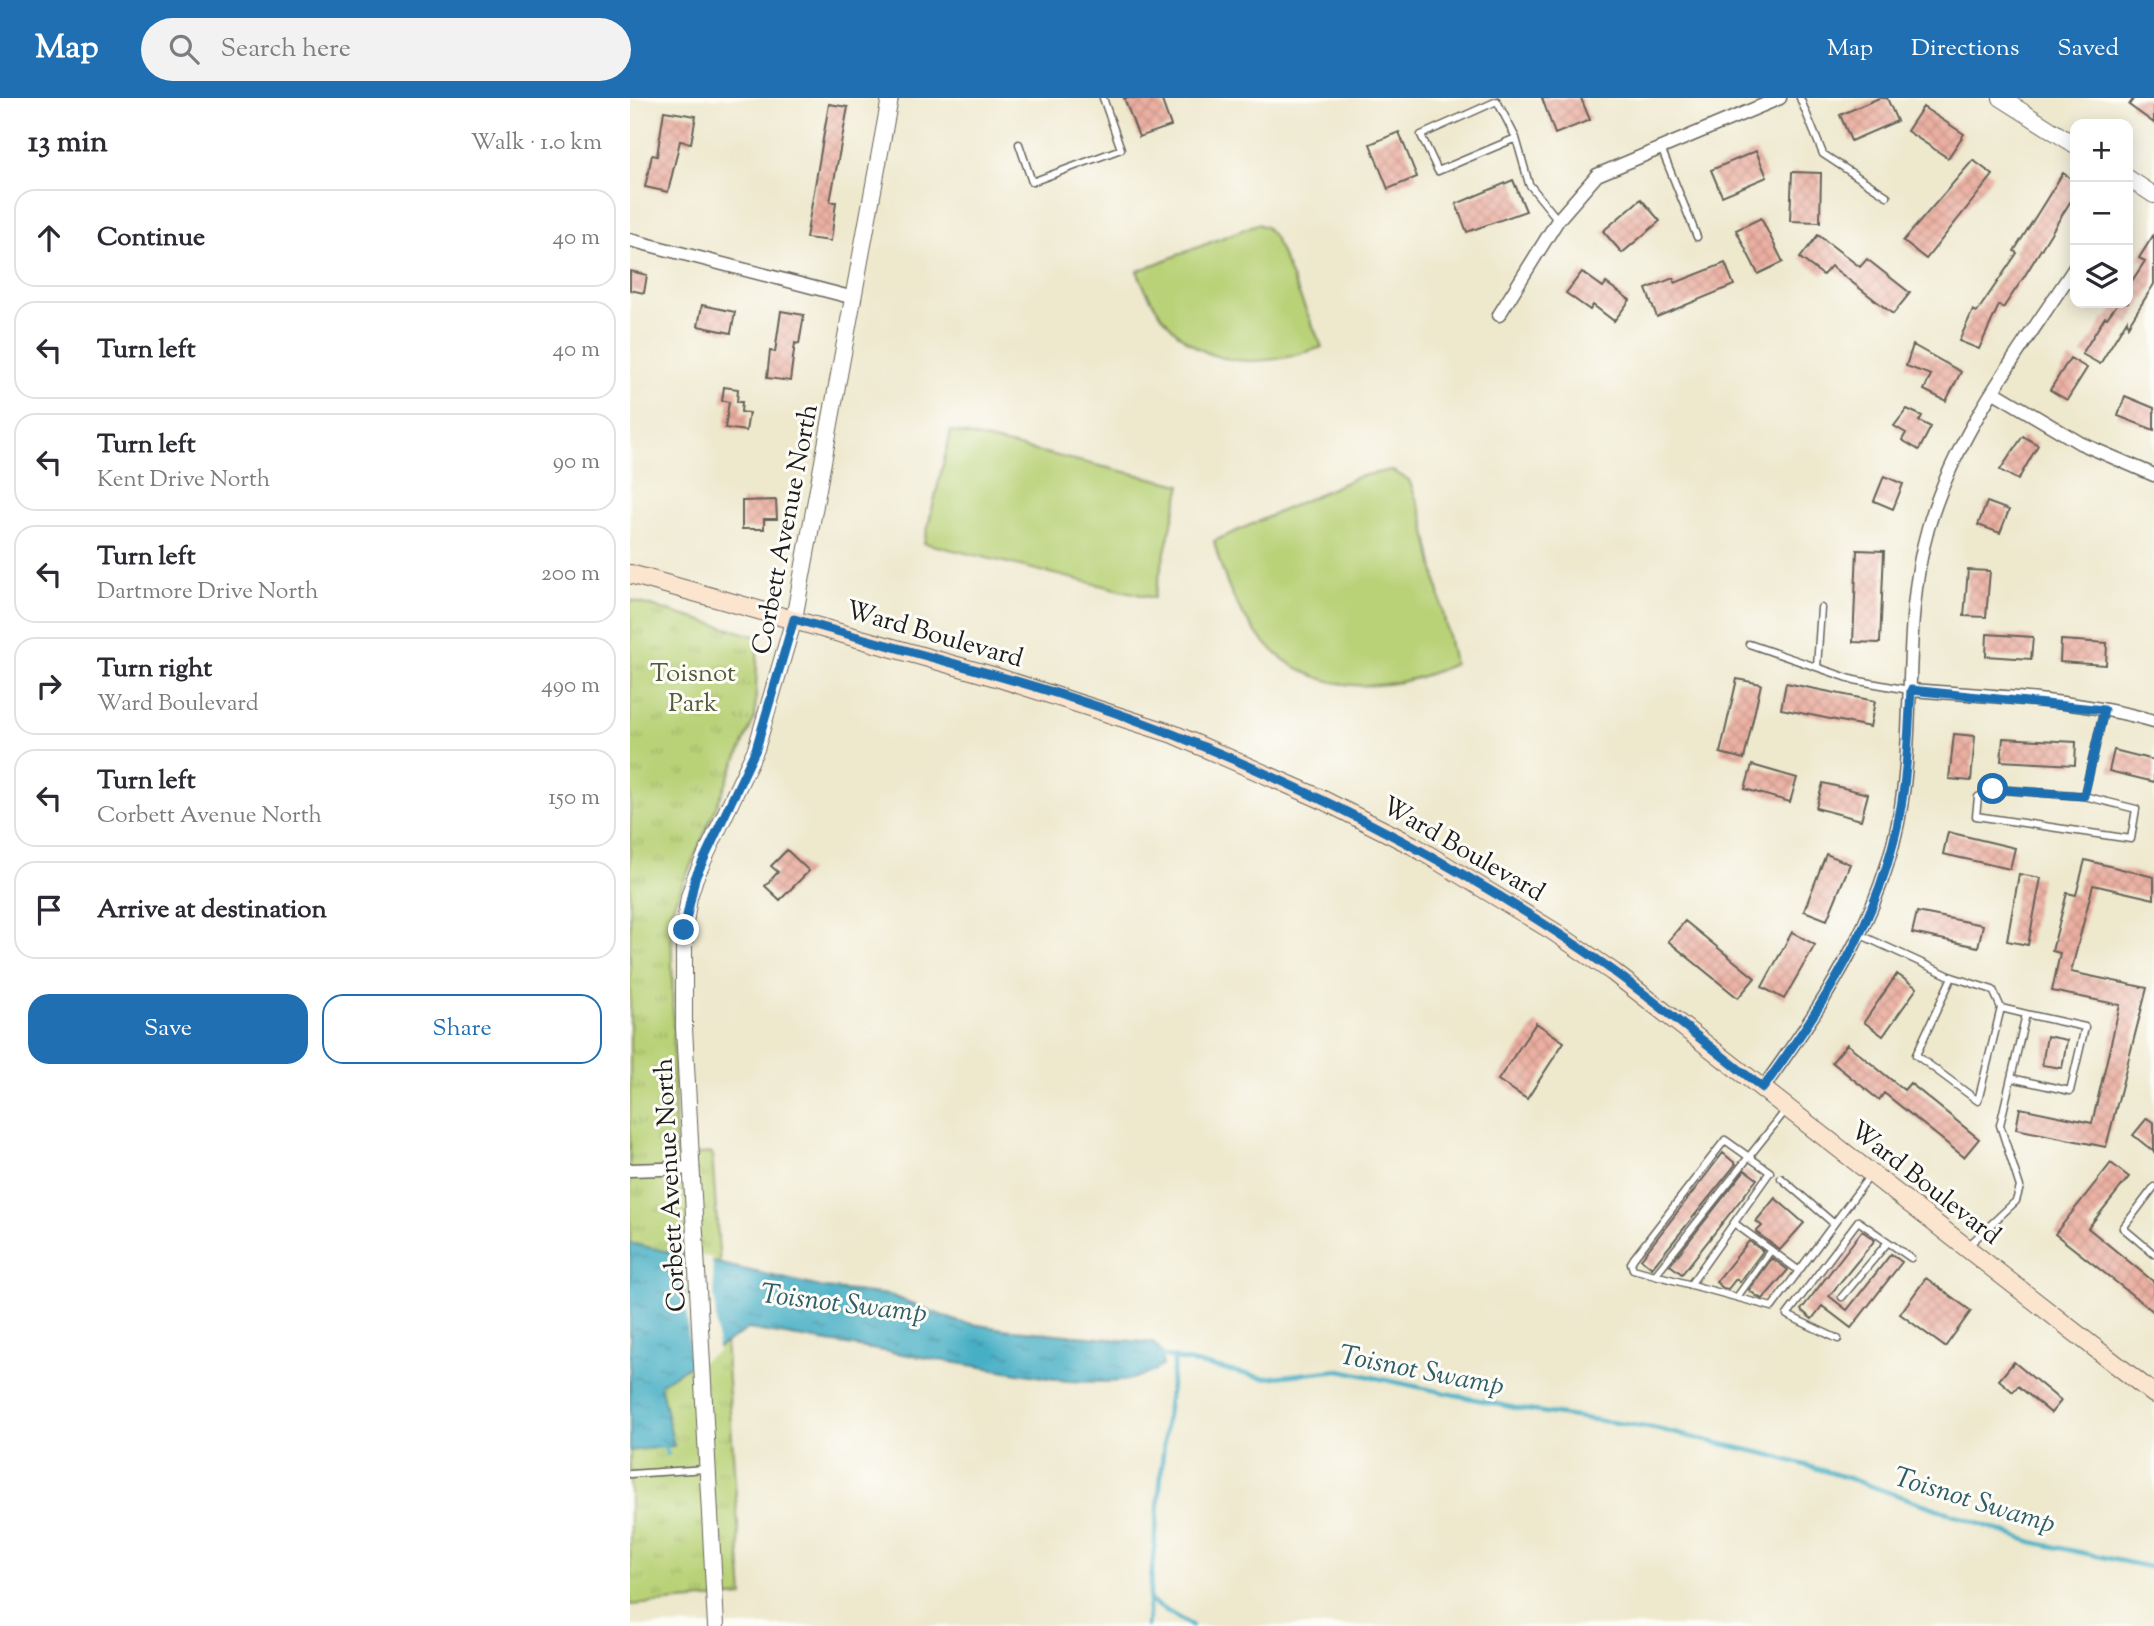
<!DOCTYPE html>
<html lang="en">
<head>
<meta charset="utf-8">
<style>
	:root { --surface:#fff; --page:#f2f2f3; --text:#2b2b33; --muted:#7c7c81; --line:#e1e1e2; --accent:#1f6fb2 }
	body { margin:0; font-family:"Sorts Mill Goudy",serif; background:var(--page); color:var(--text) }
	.controls { position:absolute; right:21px; top:21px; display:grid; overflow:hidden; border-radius:14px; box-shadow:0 4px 18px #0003 }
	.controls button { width:63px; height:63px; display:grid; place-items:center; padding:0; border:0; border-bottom:2px solid var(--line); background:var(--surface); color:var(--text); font:35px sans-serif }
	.stop { position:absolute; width:21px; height:21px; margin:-16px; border:5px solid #1f6fb2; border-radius:50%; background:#fff }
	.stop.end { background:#1f6fb2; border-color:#fff; box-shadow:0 2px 7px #0008 }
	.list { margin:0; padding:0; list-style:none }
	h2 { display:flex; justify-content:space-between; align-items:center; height:91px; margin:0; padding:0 28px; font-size:30px }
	h2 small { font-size:23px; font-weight:400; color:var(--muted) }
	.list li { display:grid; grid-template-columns:46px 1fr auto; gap:21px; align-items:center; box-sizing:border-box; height:98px; margin:0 14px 14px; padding:0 14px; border:2px solid var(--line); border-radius:21px }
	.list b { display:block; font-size:26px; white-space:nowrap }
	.list p { margin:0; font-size:23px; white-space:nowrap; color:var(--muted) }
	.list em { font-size:23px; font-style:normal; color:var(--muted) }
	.actions { display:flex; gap:14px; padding:21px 28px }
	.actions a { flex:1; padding:16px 0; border:2px solid var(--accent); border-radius:21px; text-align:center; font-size:24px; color:var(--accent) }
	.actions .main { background:var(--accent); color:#fff }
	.icon { flex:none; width:38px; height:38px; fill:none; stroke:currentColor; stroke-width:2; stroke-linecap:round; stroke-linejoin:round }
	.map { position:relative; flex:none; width:1524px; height:1528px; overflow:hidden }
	header { display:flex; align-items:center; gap:42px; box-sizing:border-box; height:98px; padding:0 35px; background:var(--accent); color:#fff }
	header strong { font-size:33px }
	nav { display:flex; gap:38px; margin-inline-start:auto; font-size:24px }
	.search { width:490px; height:63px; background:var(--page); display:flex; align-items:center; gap:18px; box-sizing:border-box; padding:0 24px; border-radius:38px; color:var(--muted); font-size:26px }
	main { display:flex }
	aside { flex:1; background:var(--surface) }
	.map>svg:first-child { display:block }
</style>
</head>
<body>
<header>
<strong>Map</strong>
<div class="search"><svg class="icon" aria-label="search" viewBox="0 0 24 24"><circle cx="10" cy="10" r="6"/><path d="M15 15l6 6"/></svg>Search here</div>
<nav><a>Map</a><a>Directions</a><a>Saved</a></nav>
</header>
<main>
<aside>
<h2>13 min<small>Walk · 1.0 km</small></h2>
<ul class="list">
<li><svg class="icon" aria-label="ahead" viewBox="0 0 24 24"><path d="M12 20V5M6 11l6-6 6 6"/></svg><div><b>Continue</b></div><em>40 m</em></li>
<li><svg class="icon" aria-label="left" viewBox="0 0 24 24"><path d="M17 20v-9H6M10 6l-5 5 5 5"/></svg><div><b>Turn left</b></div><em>40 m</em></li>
<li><svg class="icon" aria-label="left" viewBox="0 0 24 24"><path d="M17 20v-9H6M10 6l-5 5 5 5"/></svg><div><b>Turn left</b><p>Kent Drive North</p></div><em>90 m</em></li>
<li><svg class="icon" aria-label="left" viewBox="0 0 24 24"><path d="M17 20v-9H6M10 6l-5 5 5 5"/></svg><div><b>Turn left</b><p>Dartmore Drive North</p></div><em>200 m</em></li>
<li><svg class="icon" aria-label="right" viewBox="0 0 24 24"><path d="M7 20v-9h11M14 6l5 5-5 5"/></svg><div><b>Turn right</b><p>Ward Boulevard</p></div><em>490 m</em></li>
<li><svg class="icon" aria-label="left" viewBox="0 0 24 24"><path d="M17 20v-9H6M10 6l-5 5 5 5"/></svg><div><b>Turn left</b><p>Corbett Avenue North</p></div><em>150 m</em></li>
<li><svg class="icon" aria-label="arrive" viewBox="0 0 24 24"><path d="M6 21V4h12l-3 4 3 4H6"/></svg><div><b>Arrive at destination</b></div></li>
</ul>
<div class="actions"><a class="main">Save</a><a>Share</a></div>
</aside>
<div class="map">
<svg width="1524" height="1528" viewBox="0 0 1524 1528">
	<defs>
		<pattern id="park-tufts" width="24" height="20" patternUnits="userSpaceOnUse" patternTransform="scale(1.75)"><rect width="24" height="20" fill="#b9d278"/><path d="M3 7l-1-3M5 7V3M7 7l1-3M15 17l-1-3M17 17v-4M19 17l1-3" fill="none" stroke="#9eb467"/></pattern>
		<pattern id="water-ripples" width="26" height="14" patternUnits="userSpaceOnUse" patternTransform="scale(1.75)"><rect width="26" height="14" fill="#46afc5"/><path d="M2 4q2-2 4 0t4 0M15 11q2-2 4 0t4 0" fill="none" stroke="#3a8e9f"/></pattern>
		<pattern id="building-cross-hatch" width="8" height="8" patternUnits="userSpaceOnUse" patternTransform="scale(1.75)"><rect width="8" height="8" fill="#ebafa1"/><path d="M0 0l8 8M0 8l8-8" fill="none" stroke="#c9968a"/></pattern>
	</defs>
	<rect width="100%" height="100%" fill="#fdfcf7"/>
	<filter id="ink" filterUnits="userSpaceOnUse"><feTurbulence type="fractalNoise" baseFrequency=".0143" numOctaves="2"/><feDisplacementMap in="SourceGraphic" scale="14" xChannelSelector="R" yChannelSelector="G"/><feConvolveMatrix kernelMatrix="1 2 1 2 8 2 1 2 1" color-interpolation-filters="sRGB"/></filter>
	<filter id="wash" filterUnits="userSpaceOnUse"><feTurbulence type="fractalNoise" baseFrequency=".00686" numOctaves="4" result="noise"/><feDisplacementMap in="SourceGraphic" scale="28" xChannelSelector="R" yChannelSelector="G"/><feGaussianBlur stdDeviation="1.57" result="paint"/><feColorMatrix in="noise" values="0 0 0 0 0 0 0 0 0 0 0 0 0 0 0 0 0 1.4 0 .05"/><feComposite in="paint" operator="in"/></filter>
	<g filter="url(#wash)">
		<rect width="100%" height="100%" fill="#eee8cd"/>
		<path fill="#b9d278" stroke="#6a774a" stroke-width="2" d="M627,126L636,129L644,139L692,249C604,280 544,262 507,173Z
			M321,333L551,387L524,500L294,445Z
			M761,372L779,382L793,419L824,566C704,621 613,567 584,443L727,379Z"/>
		<path fill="url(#park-tufts)" stroke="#6a774a" stroke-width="2" d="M0,502L128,539L125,619L41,813L46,1058L82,1055L113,1498L0,1507Z"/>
		<path fill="url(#water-ripples)" stroke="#316670" stroke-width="2" d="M0,1145L195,1190L260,1197L329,1224L374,1231L523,1245L533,1256V1268C500,1288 474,1284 437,1283L118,1231L30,1286L44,1348L0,1353Z"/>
		<path fill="#eee8cd" d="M65,1156L82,1160L88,1254L60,1270L54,1158Z"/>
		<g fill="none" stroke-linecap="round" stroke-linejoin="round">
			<path stroke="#46afc5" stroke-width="4.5" d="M528,1257L634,1280L710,1272L890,1311L1021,1330L1141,1357L1215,1379L1402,1444L1524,1470
				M31,1345L38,1356
				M520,1503L562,1528
				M517,1528L536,1323L545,1259"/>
		</g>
		<g id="blocks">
			<path fill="url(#building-cross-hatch)" d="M494,0H531L541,28L509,39Z
				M912,0H951L960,22L925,36Z
				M1249,0H1257L1267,23L1221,43L1210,17Z
				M1504,0H1524V25L1499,7Z
				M199,6L218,9L200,104H206L201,143L176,140Z
				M1293,9L1334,36L1318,60L1277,33Z
				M34,13L66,18L61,45L50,43L38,94L15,89L22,57L27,58Z
				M769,34L787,79L758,91L740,46Z
				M1126,53L1137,79L1092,98L1081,72Z
				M1343,62L1363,77L1296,161L1273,143Z
				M1162,74L1191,75L1190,124L1160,123Z
				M1433,75L1445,83V96L1394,179L1373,210L1369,207L1349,251L1329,243L1343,212L1347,214L1387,155L1384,153Z
				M883,82L896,113L837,134L826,106Z
				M1011,101L1030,123L992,155L973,133Z
				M1131,120L1153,164L1128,176L1106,132Z
				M1524,136V186L1498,228L1497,222L1470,266L1452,256L1475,219L1477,220L1488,205H1498V189L1515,163L1509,160Z
				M1188,137L1230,169L1237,161L1280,195L1263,216L1201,168L1193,177L1170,160Z
				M1095,165L1104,187L1027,219L1016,191L1043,180L1045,185Z
				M0,173L17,177L14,195L0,192Z
				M952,174L973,189L976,185L1000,202L984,223L963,207L960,212L936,195Z
				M72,207L105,214L101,235L68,228Z
				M151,213L174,217L169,246L165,245L160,283L137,280L140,253L145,254Z
				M1283,247L1331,274L1316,303L1294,292L1301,277L1276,268Z
				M1440,260L1457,270L1437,302L1420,292Z
				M94,289L108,291L107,304H112L111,314L119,315L116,333L95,330L99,304L92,303Z
				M1495,298L1524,310V332L1488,318Z
				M1277,311L1292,318L1289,323L1301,329L1289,352L1272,342L1276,335L1264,328Z
				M1393,338L1408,347L1388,382L1370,372Z
				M1254,378L1273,386L1263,411L1244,403Z
				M146,402L147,421H134V431H112V403Z
				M1357,404L1379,412L1370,435L1348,427Z
				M1227,452L1254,453L1250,545L1223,544Z
				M1338,472L1360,473L1356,519L1334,518Z
				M1357,536L1403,539L1401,561L1356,558Z
				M1431,542L1477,545L1476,567L1430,564Z
				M1107,581L1131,586L1114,661L1090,655Z
				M1156,585L1245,603L1240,629L1151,611Z
				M1324,636L1345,638L1341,683L1319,681Z
				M1373,640L1446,644L1445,667L1371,663Z
				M1484,652L1524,662V684L1479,673Z
				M1122,667L1167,680L1160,704L1115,691Z
				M1193,685L1238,696L1231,722L1186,710Z
				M1318,734L1385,750L1380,771L1313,756Z
				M157,752L179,773L150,802L135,788L148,774L141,768Z
				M1196,756L1220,766L1197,822L1174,813Z
				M1455,762L1524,779V801L1463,787L1441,874L1517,890L1476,1049L1386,1031L1390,1010L1462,1025L1490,907L1422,893L1430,855L1422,853L1437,795L1446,797Z
				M1389,776L1411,780L1398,847L1377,843Z
				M1287,814L1353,827L1348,849L1282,835Z
				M1055,823L1125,880L1108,900L1038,843Z
				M1162,834L1185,847L1154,901L1132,889Z
				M1267,876L1287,890L1253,938L1234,924Z
				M906,925L934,944L897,1001L868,982Z
				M1417,938L1437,942L1432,970L1412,967Z
				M1217,946L1274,992L1280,985L1349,1041L1334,1059L1254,995L1249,1002L1202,964Z
				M1517,1020L1524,1025V1054L1503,1037Z
				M1093,1055L1106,1066L1022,1170L1011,1161Z
				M1481,1065L1499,1079L1458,1130L1524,1184V1214L1425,1136Z
				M1115,1072L1127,1081L1052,1176L1040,1167Z
				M1145,1100L1174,1125L1150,1152L1126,1134L1132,1128L1126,1123Z
				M1232,1133L1245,1142L1199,1198L1217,1212L1261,1156L1272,1164L1221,1230L1192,1208L1182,1221L1171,1212Z
				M1119,1143L1133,1153L1110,1184L1106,1181L1098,1191L1093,1190L1086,1184Z
				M1142,1160L1158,1172L1133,1201L1128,1199L1119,1192Z
				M1296,1180L1341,1213L1315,1249L1270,1216Z
				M1384,1264L1431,1303L1421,1315L1388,1288L1383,1294L1369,1282Z"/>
		</g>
	</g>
	<g filter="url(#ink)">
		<use href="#blocks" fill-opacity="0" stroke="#66635a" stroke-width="2"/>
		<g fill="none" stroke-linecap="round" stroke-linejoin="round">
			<defs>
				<path id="service" d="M1170,0L1193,56L1257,98
					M886,40L808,73L791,37L867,3L886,40L899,86L928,122
					M389,46L402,84L491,51L473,0
					M1031,50L1067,139
					M1119,546L1224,582L1279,592
					M1187,569L1191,510
					M1454,698L1506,711L1501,741L1346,718L1348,699L1363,691L1454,698L1474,612
					M1231,837L1322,879
					M1371,910L1363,892L1322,879L1286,957L1348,1003L1371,910L1396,916
					M1151,1080L1202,1124
					M1524,1089L1493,1130L1524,1156
					M1104,1125L1168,1172
					M1338,1148L1386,1103L1390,1089L1370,1027L1396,916L1455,929L1440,993L1381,980
					M1025,1177L1156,1012
					M1060,1187L1140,1074L1095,1042L1004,1160L1001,1165L1003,1171C1049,1184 1096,1196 1142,1209L1241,1076
					M1107,1199L1141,1152
					M1212,1199L1258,1144
					M1208,1241L1157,1217L1228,1123L1281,1160
					M0,1376L76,1371"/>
				<path id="minor" d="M0,142L224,200
					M869,217L928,122L967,77L1150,0
					M1364,294L1450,345L1524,377
					M1281,592C1362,598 1445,601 1524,623
					M1133,990C1200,897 1261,805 1274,687C1284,602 1274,514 1298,430C1326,334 1391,252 1445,169
					M0,1072L63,1070"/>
				<path id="tertiary" d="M1371,0L1445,47
					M1498,80L1524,97
					M86,1528L54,930V832L59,799L65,780L126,651L164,521L260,0"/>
				<path id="secondary" d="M0,476L366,579L543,636L689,700L782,747L923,833L983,874L1524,1296"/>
			</defs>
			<use href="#service" stroke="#66635a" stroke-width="9"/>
			<use href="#minor" stroke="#66635a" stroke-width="15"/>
			<use href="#tertiary" stroke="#66635a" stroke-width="18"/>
			<use href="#secondary" stroke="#66635a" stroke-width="20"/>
			<use href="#service" stroke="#fff" stroke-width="6"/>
			<use href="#minor" stroke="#fff" stroke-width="12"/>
			<use href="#tertiary" stroke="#fff" stroke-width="16"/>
			<use href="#secondary" stroke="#fce5cf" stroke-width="18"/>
		</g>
	</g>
	<g fill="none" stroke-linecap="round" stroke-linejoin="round" filter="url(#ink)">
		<path stroke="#1f6fb2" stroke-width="9" d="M54,832L65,780L126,651L164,521C291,558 423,588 545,637C699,699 847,776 982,872C1033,909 1082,951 1133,990C1201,897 1260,806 1274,688C1278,656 1279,624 1281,592L1474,612L1454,698L1363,691"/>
	</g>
	<g text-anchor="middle" stroke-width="6" stroke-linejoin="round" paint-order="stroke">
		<g font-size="26" fill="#1c1c1c" stroke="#fdfcf7">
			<text transform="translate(154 431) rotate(-79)" y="9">Corbett Avenue North</text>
			<text transform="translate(305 535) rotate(16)" y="9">Ward Boulevard</text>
			<text transform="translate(834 750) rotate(30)" y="9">Ward Boulevard</text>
			<text transform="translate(1296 1084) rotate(38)" y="9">Ward Boulevard</text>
			<text transform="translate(39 1087) rotate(-93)" y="9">Corbett Avenue North</text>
		</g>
		<g font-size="26" fill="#535c3c" stroke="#fdfcf7">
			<text x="63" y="583">Toisnot<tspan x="63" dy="30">Park</tspan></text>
		</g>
		<g font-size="28" font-style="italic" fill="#2f5e68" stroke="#fdfcf7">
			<text transform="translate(214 1204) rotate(7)" y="10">Toisnot Swamp</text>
			<text transform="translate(792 1271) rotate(11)" y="10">Toisnot Swamp</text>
			<text transform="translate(1345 1401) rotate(17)" y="10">Toisnot Swamp</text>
		</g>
	</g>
</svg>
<div class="controls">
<button>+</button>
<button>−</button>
<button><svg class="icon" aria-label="layers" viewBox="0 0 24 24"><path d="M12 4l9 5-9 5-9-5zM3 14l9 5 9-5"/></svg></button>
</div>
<div class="stop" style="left:1363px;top:691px"></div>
<div class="stop end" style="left:54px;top:832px"></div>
</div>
</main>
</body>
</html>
